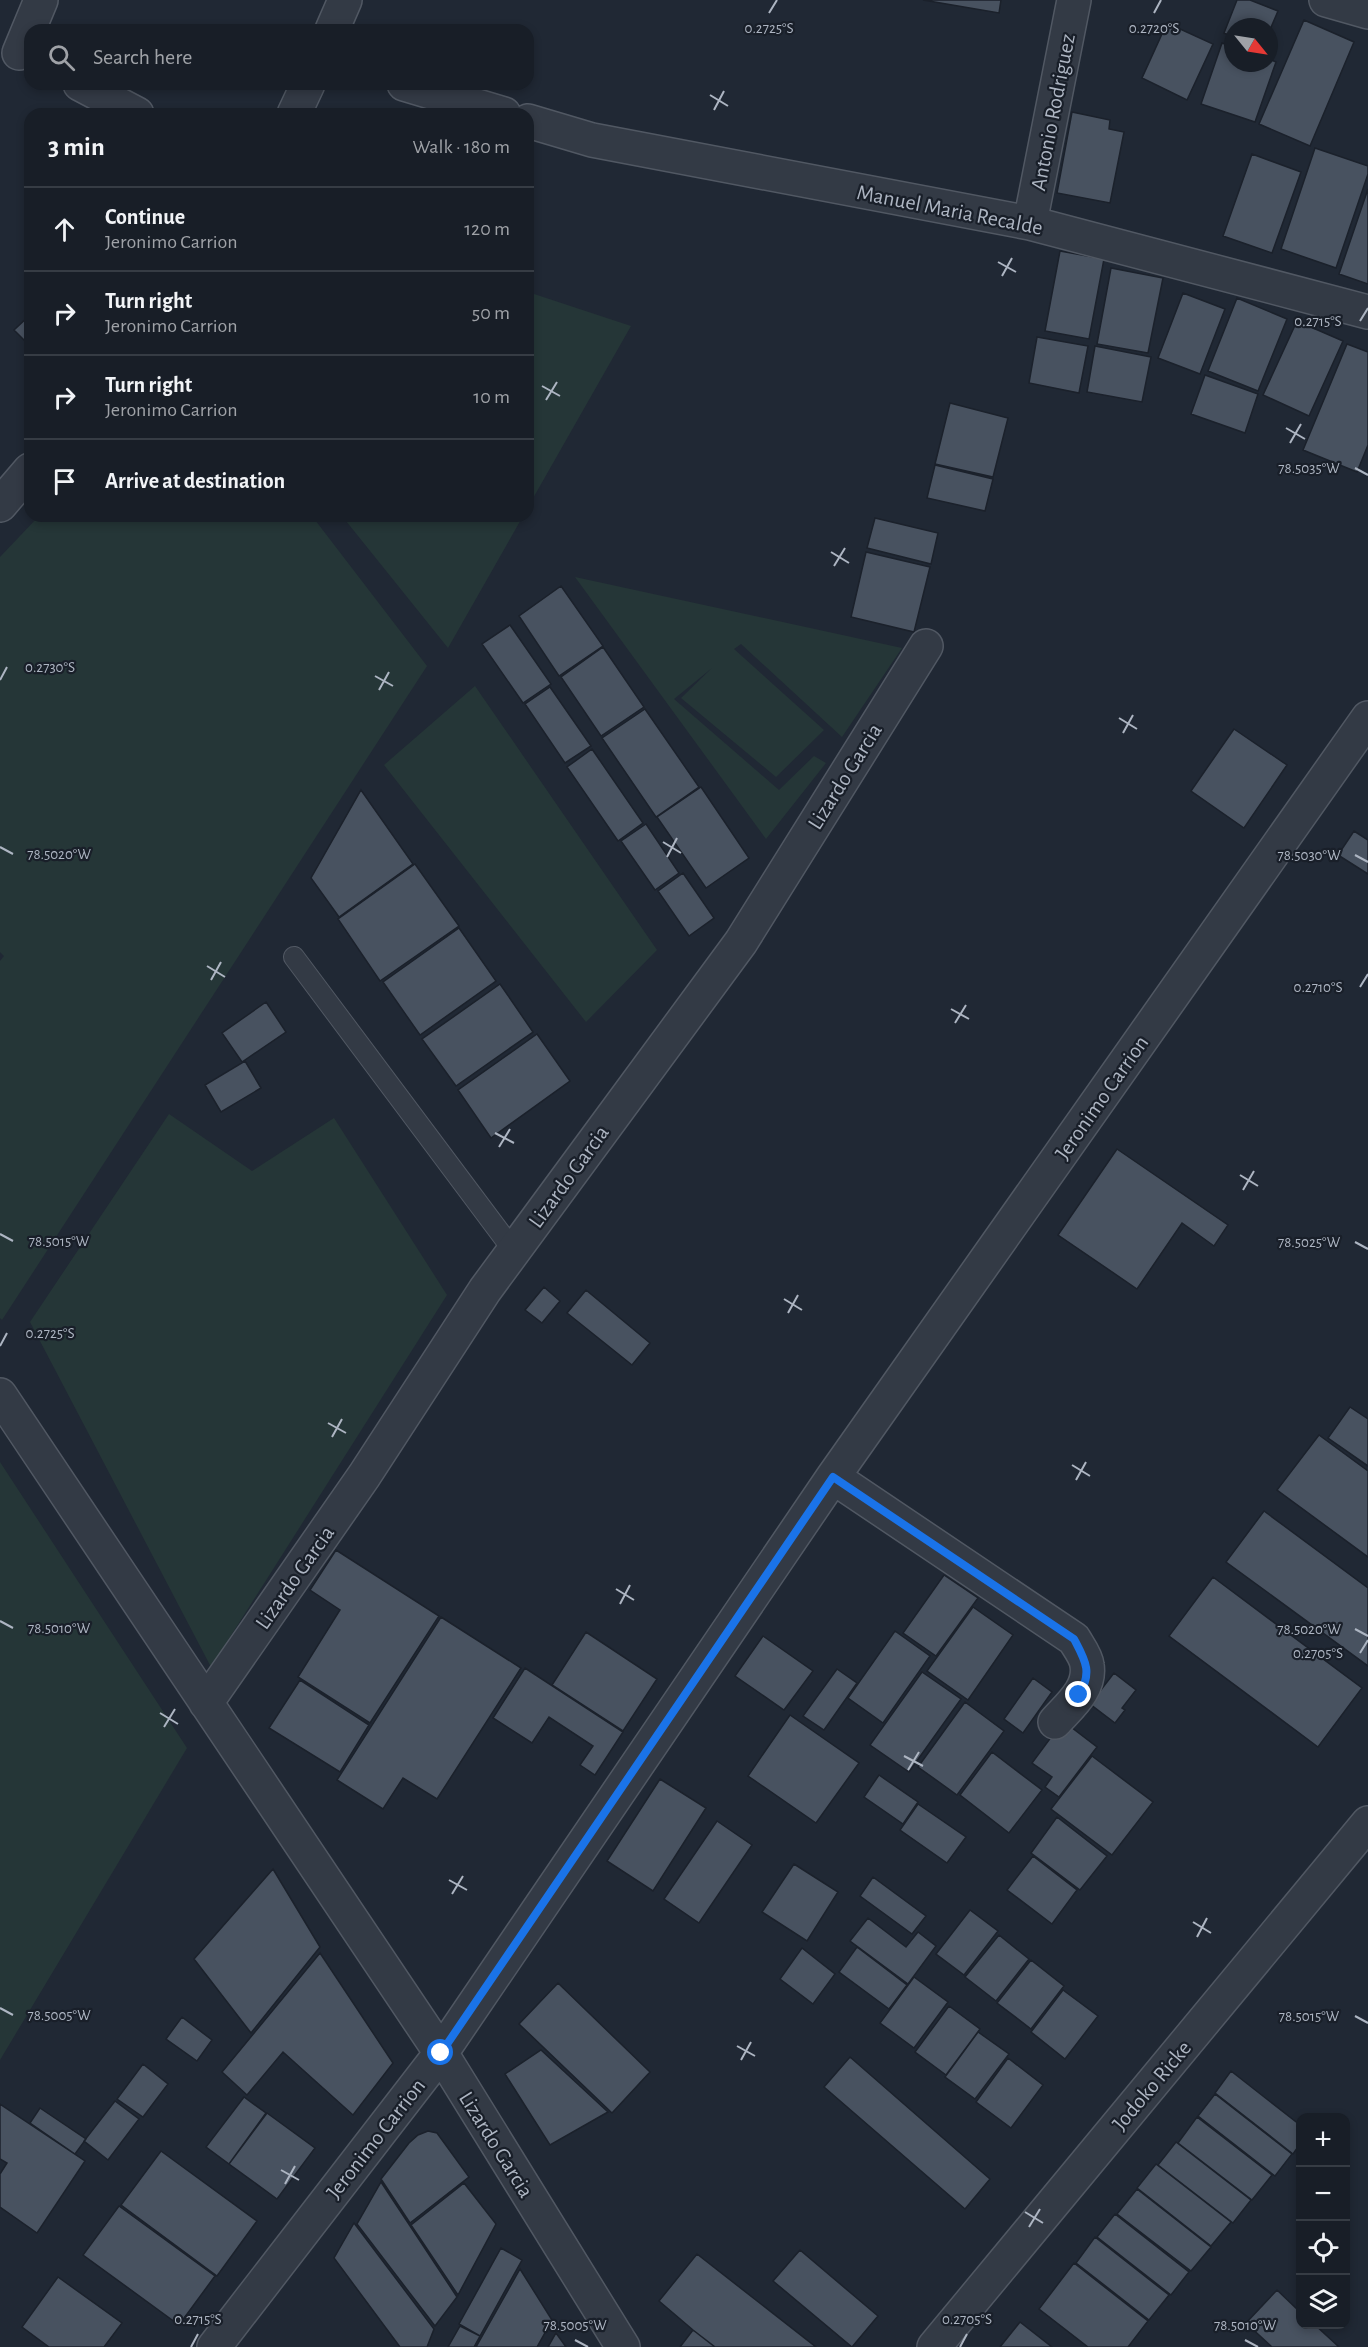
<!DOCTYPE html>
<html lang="en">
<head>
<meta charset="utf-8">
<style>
	:root { --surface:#181e27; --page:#252b33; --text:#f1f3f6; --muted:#9fa2a7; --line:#363c44 }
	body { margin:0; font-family:"Alegreya Sans",sans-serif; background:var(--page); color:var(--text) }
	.controls { position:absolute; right:18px; bottom:18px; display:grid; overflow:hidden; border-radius:12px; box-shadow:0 3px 9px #0003 }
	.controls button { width:54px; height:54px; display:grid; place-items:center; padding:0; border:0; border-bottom:2px solid var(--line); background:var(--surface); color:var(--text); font:30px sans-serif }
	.compass { position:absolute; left:1224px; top:18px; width:54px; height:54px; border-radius:50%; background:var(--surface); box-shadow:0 3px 9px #0003; rotate:120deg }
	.stop { position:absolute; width:18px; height:18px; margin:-14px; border:4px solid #1a73e8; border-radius:50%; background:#fff }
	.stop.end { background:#1a73e8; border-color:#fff; box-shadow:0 2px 6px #0008 }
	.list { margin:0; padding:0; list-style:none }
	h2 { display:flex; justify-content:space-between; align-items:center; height:78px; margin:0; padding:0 24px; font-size:26px }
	h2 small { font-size:20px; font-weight:400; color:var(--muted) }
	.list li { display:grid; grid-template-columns:39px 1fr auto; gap:18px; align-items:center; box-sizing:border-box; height:84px; padding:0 24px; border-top:2px solid var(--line) }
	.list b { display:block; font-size:22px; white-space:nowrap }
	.list p { margin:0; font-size:20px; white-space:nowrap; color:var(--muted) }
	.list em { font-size:20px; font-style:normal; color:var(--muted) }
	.icon { flex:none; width:33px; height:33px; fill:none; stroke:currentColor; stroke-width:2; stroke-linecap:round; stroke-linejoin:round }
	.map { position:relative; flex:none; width:1368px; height:2347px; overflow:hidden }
	.search { position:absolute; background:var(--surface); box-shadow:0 3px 9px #0003; left:24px; top:24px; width:510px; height:66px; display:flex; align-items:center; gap:15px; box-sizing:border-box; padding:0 21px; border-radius:18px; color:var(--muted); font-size:22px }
	.panel { position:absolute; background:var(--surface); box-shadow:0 3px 9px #0003; left:24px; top:108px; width:510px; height:414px; border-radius:18px }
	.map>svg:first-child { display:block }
</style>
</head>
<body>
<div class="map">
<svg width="1368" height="2347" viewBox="0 0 1368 2347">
	<rect width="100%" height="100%" fill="#202834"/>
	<path fill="#253637" d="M528,292L631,326L528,507Z
		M39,516H312L427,666L2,1320L0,1318V961L4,956L0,952V557Z
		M342,516H523L448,648Z
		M575,577L902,648L842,737L741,644L734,649L824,730L776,777L681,698L712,668L674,699L779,790L814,756L826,763L766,839Z
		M475,686L657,950L586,1022L384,765Z
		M169,1114L252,1171L334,1118L447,1295L211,1667L30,1322Z
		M0,1462L187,1748L0,2060Z"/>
	<path fill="#485260" stroke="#1b212b" stroke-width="1.5" d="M923,0H1001L999,13Z
		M1237,0H1250L1278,11L1269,32V27H1233V37L1224,33Z
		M1304,20L1354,42L1310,146L1259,124Z
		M1167,23L1213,44L1187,100L1142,78Z
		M1222,43L1233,47V63H1269V59L1276,62L1255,122L1201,104Z
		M1072,112L1110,120L1109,129L1124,132L1110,203L1057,193Z
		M1315,148L1368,166V174L1336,268L1281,249Z
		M1252,154L1301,172L1272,253L1223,236Z
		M1368,189V284L1339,274Z
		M1060,251L1104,259L1089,339L1045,331Z
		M1111,268L1163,278L1148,353L1097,344Z
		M1183,293L1225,309L1200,374L1158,358Z
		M1237,298L1287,319L1258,391L1208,371Z
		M30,315V346L14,330Z
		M1297,321L1343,341L1309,416L1263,395Z
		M1037,337L1088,346L1079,393L1029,383Z
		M1347,344L1368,352V445L1357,472L1303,450Z
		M1095,346L1151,357L1142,402L1087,392Z
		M1205,375L1258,394L1245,433L1191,414Z
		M950,403L1008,418L993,477L935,464Z
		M935,465L993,479L985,511L927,498Z
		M875,518L938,533L931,564L867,548Z
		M866,552L930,567L914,632L851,617Z
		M561,586L603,646L559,676L519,616Z
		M510,625L551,684L523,703L482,644Z
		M603,647L644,707L601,736L561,677Z
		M550,687L591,746L565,763L525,704Z
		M645,709L699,787L656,817L602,738Z
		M1234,729L1287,765L1244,828L1191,791Z
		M592,749L643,823L618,841L567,767Z
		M701,787L749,858L706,888L657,817Z
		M361,790L413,864L339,917L311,878Z
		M646,824L679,873L655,890L621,841Z
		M1354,831L1368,840V874L1338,855Z
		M415,864L459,926L380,981L338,919Z
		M683,873L714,918L689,936L658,891Z
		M459,928L496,981L420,1035L383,982Z
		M500,984L533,1032L456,1086L422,1039Z
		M266,1002L286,1032L242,1062L222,1033Z
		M537,1034L570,1081L491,1138L458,1090Z
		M245,1061L261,1088L221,1112L205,1085Z
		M1117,1149L1228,1225L1214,1246L1182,1223L1137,1289L1058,1235Z
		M544,1287L560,1301L542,1323L525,1310Z
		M586,1290L650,1343L632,1365L567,1313Z
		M1350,1407L1368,1419V1466L1328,1438Z
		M1319,1435L1368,1471V1557L1277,1490Z
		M1264,1511L1368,1588V1666L1226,1562Z
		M336,1550L439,1616L370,1723L298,1677L340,1610L310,1590Z
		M944,1575L978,1598L936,1656L903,1633Z
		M1213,1577L1362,1688L1318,1747L1169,1636Z
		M973,1607L1013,1635L968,1700L927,1671Z
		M441,1617L521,1668L437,1799L403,1778L383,1809L337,1780Z
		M895,1631L930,1656L883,1723L848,1698Z
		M586,1632L657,1679L623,1731L552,1685Z
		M763,1636L813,1671L784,1710L735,1676Z
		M525,1668L623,1732L595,1775L580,1765L593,1746L549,1717L532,1743L493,1718Z
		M837,1669L857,1683L824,1730L803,1716Z
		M922,1672L961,1699L909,1772L870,1745Z
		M1114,1673L1136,1690L1122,1708L1125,1710L1115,1723L1090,1704Z
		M1033,1678L1052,1692L1023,1733L1004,1719Z
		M300,1680L369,1725L340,1772L269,1728Z
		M965,1702L1004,1731L957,1795L918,1767Z
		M790,1715L859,1763L816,1823L748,1776Z
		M1063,1721L1097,1747L1059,1797L1045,1787L1052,1777L1032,1763Z
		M992,1752L1042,1790L1009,1833L960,1795Z
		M1092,1756L1153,1802L1112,1855L1051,1809Z
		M879,1775L918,1802L903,1824L864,1797Z
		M660,1779L706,1808L653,1891L607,1861Z
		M918,1804L966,1837L947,1863L900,1830Z
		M1057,1817L1107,1856L1080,1890L1031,1853Z
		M717,1821L752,1845L699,1923L664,1899Z
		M1033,1856L1077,1890L1052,1924L1007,1890Z
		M794,1864L838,1892L807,1941L762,1912Z
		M273,1869L320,1947L251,2033L194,1959Z
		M873,1877L926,1916L912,1934L860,1896Z
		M970,1910L998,1931L964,1975L936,1954Z
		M868,1918L906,1947L918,1932L936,1946L908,1984L850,1941Z
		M999,1935L1029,1959L996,2001L965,1977Z
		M857,1947L907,1985L889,2009L839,1972Z
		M802,1948L835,1974L813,2004L780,1979Z
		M320,1953L393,2063L353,2115L283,2052L247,2095L222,2072Z
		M1031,1960L1064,1986L1031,2029L997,2003Z
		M914,1977L948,2002L914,2048L880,2023Z
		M558,1983L650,2072L612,2113L519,2024Z
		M1063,1990L1098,2016L1065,2059L1031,2032Z
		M949,2006L980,2029L946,2075L915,2052Z
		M182,2017L212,2040L197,2061L166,2039Z
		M978,2032L1009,2054L975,2099L945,2077Z
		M541,2050L608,2112L550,2145L505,2074Z
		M850,2057L990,2179L965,2209L824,2087Z
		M1008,2058L1043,2085L1011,2128L976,2102Z
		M143,2064L168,2084L143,2117L117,2099Z
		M1231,2071L1300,2125V2144L1293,2154L1215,2093Z
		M1215,2094L1292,2154L1275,2176L1198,2116Z
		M244,2097L266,2113L229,2164L206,2147Z
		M115,2101L139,2119L108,2160L84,2141Z
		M0,2104L85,2161L37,2233L0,2207V2174L7,2163L0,2159Z
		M40,2108L86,2139L75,2154L30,2123Z
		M267,2113L315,2148L277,2199L229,2164Z
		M1197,2117L1272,2175L1252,2200L1178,2143Z
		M428,2131L437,2133L469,2177L410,2223L381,2179L409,2143L418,2135Z
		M1176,2142L1251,2200L1233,2223L1158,2165Z
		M161,2151L257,2221L217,2276L121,2205Z
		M1156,2164L1231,2222L1211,2246L1137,2188Z
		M381,2182L457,2297L435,2326L357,2224Z
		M464,2183L496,2224L458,2295L411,2225Z
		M1137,2189L1211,2247L1191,2271L1117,2214Z
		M119,2206L215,2276L179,2325L83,2255Z
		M1115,2214L1189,2272L1171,2295L1097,2237Z
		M354,2223L434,2329L427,2347H400L334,2258Z
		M1095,2237L1169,2295L1149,2320L1076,2263Z
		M501,2248L522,2260L480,2336L459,2324Z
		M800,2250L878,2316L852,2347L773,2281Z
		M697,2254L816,2347H715L693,2330L659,2301Z
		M1074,2263L1148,2321L1128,2347H1088L1039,2309Z
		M520,2269L552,2320L537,2347H476Z
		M58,2277L122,2323L104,2347H49L22,2327Z
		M1277,2290L1300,2312V2324H1314L1339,2347H1272L1246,2323Z
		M1020,2322L1052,2347H1000Z
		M460,2326L480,2336L474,2347H448Z
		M693,2330L715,2347H680Z
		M556,2333L566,2347H548Z"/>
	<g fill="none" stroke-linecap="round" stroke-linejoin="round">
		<defs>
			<path id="service" d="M294,957L513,1250"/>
			<path id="minor" d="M1326,0L1368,12
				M332,30L345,0
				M19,53L41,0
				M80,84L137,114
				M404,84L504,114
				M294,114L308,84
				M528,121L592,140L1030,223L1368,312
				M1030,223L1074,0
				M0,505L30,470
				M0,1395L441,2053L623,2347
				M833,1477L1074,1639C1078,1646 1086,1656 1087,1665C1091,1689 1069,1706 1055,1722
				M206,1703L364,1476L485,1290L741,942L926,646
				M214,2347L441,2053L833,1477L1368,718
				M934,2347L1368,1823"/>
		</defs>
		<use href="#service" stroke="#515863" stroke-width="22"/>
		<use href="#minor" stroke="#515863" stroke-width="36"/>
		<use href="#service" stroke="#333a45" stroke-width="20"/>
		<use href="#minor" stroke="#333a45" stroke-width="33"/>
	</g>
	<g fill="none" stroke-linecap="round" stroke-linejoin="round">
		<path stroke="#1a73e8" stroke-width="8" d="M441,2053L833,1477L1074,1639C1085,1660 1093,1672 1079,1695"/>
	</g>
	<path fill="none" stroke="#adb5c2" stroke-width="2" d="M769,13L777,0M1154,13L1161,0M710,95L728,106M714,110L724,91M998,262L1016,272M1002,276L1012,258M1360,321L1368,308M542,386L560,396M546,400L557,382M1286,428L1305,439M1290,443L1301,424M1355,468L1368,475M831,552L849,563M834,566L845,548M375,676L393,686M0,680L7,667M379,690L389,672M1119,718L1137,729M1123,733L1133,715M663,842L681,853M0,847L13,854M1355,855L1368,862M667,857L677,838M207,966L225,977M211,980L221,962M1360,987L1368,974M951,1009L969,1019M955,1023L966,1005M495,1133L514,1143M499,1147L510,1129M1240,1175L1258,1186M1243,1190L1254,1171M0,1234L13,1241M1355,1242L1368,1249M784,1299L802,1310M788,1313L798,1295M0,1346L7,1333M328,1423L346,1433M332,1437L342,1419M1072,1465L1090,1476M1076,1480L1086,1462M616,1589L634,1600M620,1604L630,1585M0,1621L13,1628M1355,1629L1368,1636M1360,1653L1368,1640M160,1713L178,1724M164,1727L175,1709M904,1756L923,1766M908,1770L919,1752M449,1880L467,1890M452,1894L463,1876M1193,1922L1211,1933M1197,1937L1207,1918M0,2008L13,2015M1355,2016L1368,2023M737,2046L755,2056M741,2060L751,2042M281,2170L299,2180M285,2184L295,2166M1025,2212L1043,2223M1029,2227L1040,2209M575,2340L588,2347M1245,2340L1258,2347M191,2347L198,2334M960,2347L967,2334"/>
	<g text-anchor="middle" stroke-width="4.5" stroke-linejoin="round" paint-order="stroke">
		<g font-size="22" fill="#adb5c2" stroke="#191f29">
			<text transform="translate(1052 112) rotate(-79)" y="8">Antonio Rodriguez</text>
			<text transform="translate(950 209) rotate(11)" y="8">Manuel Maria Recalde</text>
			<text transform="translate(844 776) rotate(-58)" y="8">Lizardo Garcia</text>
			<text transform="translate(1101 1097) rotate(-55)" y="8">Jeronimo Carrion</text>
			<text transform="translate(568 1176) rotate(-54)" y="8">Lizardo Garcia</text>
			<text transform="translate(294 1577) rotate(-55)" y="8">Lizardo Garcia</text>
			<text transform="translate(1151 2085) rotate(-50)" y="8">Jodoko Ricke</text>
			<text transform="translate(375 2138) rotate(-52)" y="8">Jeronimo Carrion</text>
			<text transform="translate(497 2144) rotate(58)" y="8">Lizardo Garcia</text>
		</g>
	</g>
	<g font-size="15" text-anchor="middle" fill="#adb5c2" stroke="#191f29" stroke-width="4.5" stroke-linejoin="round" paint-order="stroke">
		<text x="769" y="33">0.2725°S</text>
		<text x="1154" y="33">0.2720°S</text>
		<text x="1318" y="326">0.2715°S</text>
		<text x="1309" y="473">78.5035°W</text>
		<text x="50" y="672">0.2730°S</text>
		<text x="59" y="859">78.5020°W</text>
		<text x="1309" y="860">78.5030°W</text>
		<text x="1318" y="992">0.2710°S</text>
		<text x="59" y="1246">78.5015°W</text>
		<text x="1309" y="1247">78.5025°W</text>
		<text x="50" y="1338">0.2725°S</text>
		<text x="59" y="1633">78.5010°W</text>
		<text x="1309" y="1634">78.5020°W</text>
		<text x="1318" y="1658">0.2705°S</text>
		<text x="59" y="2020">78.5005°W</text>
		<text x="1309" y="2021">78.5015°W</text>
		<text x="198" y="2324">0.2715°S</text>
		<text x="967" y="2324">0.2705°S</text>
		<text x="575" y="2330">78.5005°W</text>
		<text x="1245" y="2330">78.5010°W</text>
	</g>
</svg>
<div class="controls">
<button>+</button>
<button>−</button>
<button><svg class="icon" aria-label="locate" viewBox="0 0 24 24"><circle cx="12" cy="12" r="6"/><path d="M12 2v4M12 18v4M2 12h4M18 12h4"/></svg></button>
<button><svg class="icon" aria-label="layers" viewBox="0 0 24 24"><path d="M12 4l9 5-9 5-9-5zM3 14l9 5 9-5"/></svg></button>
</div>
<svg class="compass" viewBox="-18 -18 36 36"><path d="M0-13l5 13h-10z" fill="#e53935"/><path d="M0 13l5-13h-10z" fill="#9fa2a7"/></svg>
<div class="stop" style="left:441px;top:2053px"></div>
<div class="stop end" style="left:1079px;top:1695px"></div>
<div class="search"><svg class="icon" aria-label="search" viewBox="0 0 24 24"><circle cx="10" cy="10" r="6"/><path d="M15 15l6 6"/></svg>Search here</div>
<section class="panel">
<h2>3 min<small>Walk · 180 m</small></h2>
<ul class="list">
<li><svg class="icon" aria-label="ahead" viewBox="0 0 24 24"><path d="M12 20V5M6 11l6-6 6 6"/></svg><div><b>Continue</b><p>Jeronimo Carrion</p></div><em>120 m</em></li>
<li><svg class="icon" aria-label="right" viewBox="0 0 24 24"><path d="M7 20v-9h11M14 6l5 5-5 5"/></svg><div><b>Turn right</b><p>Jeronimo Carrion</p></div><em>50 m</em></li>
<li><svg class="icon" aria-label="right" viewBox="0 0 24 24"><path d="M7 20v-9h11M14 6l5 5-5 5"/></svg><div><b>Turn right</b><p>Jeronimo Carrion</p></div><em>10 m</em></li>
<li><svg class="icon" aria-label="arrive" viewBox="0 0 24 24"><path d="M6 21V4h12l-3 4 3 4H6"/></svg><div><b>Arrive at destination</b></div></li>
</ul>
</section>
</div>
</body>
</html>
